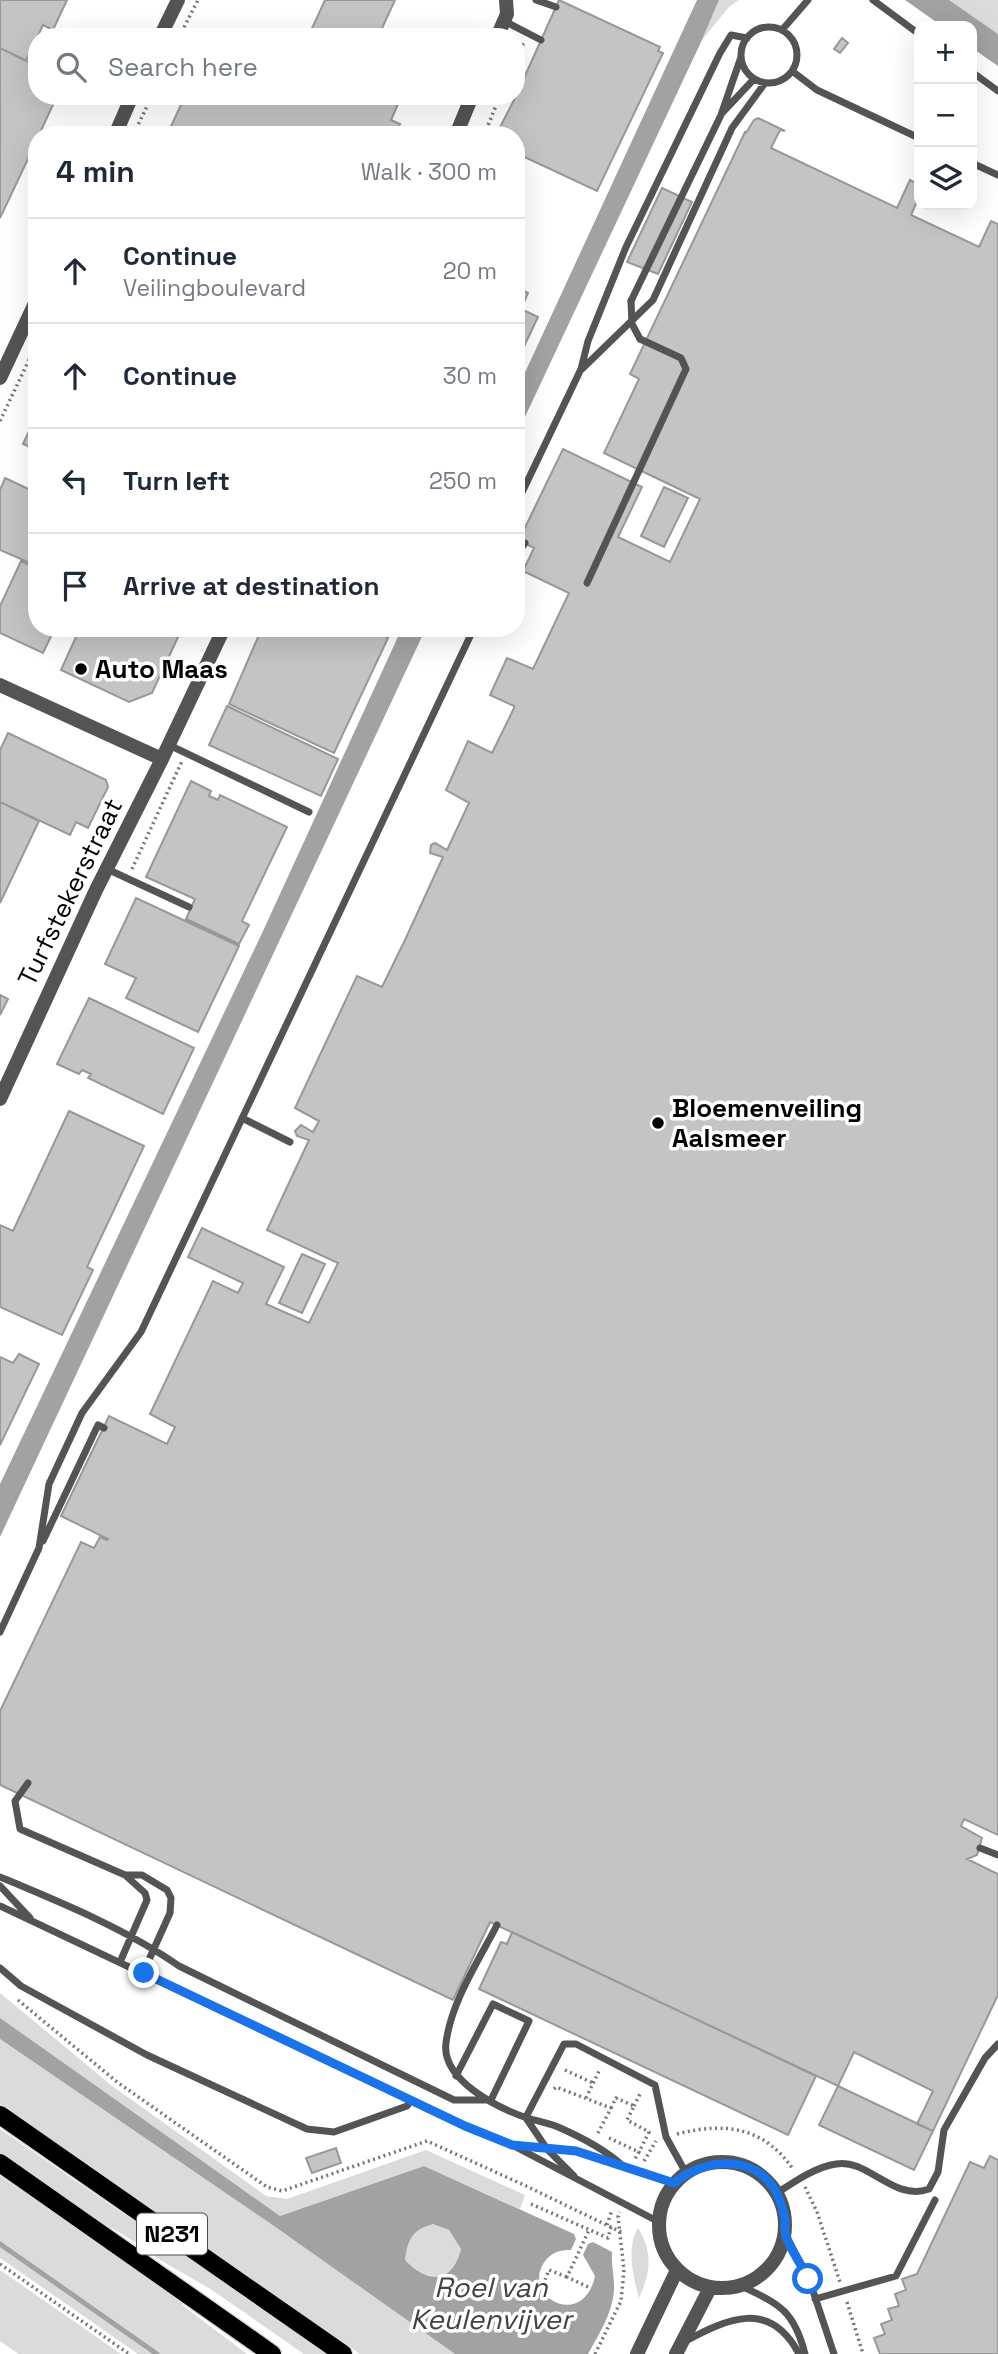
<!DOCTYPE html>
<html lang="en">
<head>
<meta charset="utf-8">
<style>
	:root { --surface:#fff; --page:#f6f6f7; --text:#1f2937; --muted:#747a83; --line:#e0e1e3 }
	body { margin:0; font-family:"Space Grotesk",sans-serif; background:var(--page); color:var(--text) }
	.controls { position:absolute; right:21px; top:21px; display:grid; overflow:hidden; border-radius:14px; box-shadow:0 7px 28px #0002 }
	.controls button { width:63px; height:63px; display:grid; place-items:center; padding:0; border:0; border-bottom:2px solid var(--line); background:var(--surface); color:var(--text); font:35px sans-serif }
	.stop { position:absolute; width:21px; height:21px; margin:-16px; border:5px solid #1a73e8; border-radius:50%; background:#fff }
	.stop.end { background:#1a73e8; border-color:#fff; box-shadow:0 2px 7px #0008 }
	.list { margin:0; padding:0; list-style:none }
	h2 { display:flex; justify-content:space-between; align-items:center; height:91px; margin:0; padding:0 28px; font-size:30px }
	h2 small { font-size:23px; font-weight:400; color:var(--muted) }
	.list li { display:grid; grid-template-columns:46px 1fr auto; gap:21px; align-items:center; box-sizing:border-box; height:105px; padding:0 28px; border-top:2px solid var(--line) }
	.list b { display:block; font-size:26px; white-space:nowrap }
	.list p { margin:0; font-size:23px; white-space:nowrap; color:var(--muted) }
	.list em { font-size:23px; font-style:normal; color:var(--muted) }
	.icon { flex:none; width:38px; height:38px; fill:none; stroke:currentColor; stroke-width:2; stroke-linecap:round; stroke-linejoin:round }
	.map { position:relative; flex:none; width:998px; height:2354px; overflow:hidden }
	.search { position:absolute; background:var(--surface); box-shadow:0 7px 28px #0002; left:28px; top:28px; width:497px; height:77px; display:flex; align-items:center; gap:18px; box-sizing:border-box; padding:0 24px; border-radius:28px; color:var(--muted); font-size:26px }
	.panel { position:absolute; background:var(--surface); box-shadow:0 7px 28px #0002; left:28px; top:126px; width:497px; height:511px; border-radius:28px }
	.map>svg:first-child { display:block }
</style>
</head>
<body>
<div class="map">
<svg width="998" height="2354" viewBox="0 0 998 2354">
	<rect width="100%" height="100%" fill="#fff"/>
	<path fill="#dbdbdb" d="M719,0H739L729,7L702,40Z
		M949,0H998V34L950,1Z
		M0,1993L111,2085L266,2196L287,2199L426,2150L525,2195L520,2209L424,2166L280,2216L0,2019Z
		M0,2039L274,2226L455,2354H360L0,2106Z
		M0,2129L327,2354H304L212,2290L155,2257L156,2255L112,2228L110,2230L0,2153Z
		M0,2176L182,2302V2305L247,2354H138L0,2258Z
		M433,2224L449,2230L461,2249C452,2284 428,2283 405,2260C408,2239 412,2230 433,2224Z
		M638,2228C653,2252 651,2272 639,2298C633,2276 626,2248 638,2228Z
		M0,2270L121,2354H19L0,2341Z"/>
	<path fill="#a2a2a2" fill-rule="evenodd" d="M697,0H719L702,40L516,436V392Z
		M905,0H949L998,34V66L972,48V26H942Z
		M402,628H426L0,1537V1484L263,931Z
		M0,2018L280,2216L424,2166L574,2234L576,2239L571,2250C560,2250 553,2252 546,2260C518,2295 583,2332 595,2276L583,2255L588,2244L593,2242L612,2252C611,2265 615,2281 614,2291C612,2314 599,2334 588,2354H455L274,2226L0,2039ZM433,2224L449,2230L461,2249C452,2284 428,2284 405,2260C408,2239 412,2230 433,2224Z"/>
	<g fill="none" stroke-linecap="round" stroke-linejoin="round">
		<path stroke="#a2a2a2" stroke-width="5" d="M0,2244L157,2354"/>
	</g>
	<path fill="#c4c4c4" stroke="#989898" stroke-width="2" d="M0,0H67L53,30L43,25L26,61L0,48Z
		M325,0H395L378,37H308Z
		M559,0L660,47L658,51L663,53L597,191L516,153V135H496L516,96Z
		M842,38L848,43L840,53L834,49Z
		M0,48L37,66V96H57L39,135H37V140L0,218Z
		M185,96H387L399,102L391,120L400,124L395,135H167Z
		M758,118L785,131L780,130L771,148L897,208L910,180L919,185V197L911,215L979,247L991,221L998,224V1835L964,1819L961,1826L982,1838L977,1855L967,1859L998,1874V1995L933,2131L917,2124L933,2091L854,2052L838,2086L490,1922L453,2000L0,1785V1711L81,1542L94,1548L100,1537L107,1540L108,1539L61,1516L109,1416L167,1444L175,1427L150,1414L213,1281L238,1293L243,1283L188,1257L202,1228L284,1267L266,1304L309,1323L338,1263L267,1230L309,1140L297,1136L295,1131L301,1125L313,1132L319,1121L295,1108L357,976L382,987L405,940L443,857L430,853L431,845L435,843L447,850L469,803L446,790L468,741L492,753L514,708V706L490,695L507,658L533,669L569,593L523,571L534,548L519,540L563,449L642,487L618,537L670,562L700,499L604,453L639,379L630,374L745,132L746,133L754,120Z
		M662,188L692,202L658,274L627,262Z
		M516,287L528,293L521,309L538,317L519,357L516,356Z
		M37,414V450L23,444Z
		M5,478L37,493V566L0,550V490Z
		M664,487L688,498L664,547L641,536Z
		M21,561L37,569V628H55L43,653L0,633V606Z
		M80,628H164L179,635L152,693L129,702L61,670Z
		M262,628H369L388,638L334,753L229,704Z
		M227,706L338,759L321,796L209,745Z
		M8,733L106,780L108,787L88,828L76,822L70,835L0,802V750Z
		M191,781L211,791L209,796L218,800L220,795L287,827L242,921L249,925L239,944L186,919L195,899L146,877Z
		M0,802L39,821L0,903Z
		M136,898L239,946L198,1032L126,998L136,978L105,964Z
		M0,995L8,999L0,1015Z
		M89,998L194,1048L163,1114L88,1078L91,1074L82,1070L79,1074L57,1064Z
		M69,1111L144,1146L87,1267L93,1270L62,1335L0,1307V1225L13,1231Z
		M302,1254L325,1264L302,1313L279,1303Z
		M19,1354L39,1364L0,1445V1357L13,1363Z
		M512,1932L816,2076L788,2135L479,1989L501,1942L507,1944Z
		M838,2086L933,2131L914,2170L819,2125Z
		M336,2148L341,2163L312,2173L306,2158Z
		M990,2156L998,2160V2354H880L874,2338L885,2334L881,2324L892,2320L888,2309L899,2306L895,2294L906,2290L902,2279L917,2274L970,2162L984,2168Z"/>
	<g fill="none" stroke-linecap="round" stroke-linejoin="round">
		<defs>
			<path id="primary" d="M0,2115L343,2354
				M0,2163L272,2354"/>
		</defs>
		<use href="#primary" stroke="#dbdbdb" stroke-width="21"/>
		<path stroke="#767676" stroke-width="3.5" stroke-dasharray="2 3.5" stroke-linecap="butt" d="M179,37L198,0
			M516,60L523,45L520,44
			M136,129L152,96
			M484,135L500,96
			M0,421L37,343
			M132,869L182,761
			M18,2000L117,2082L267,2187L282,2191L427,2141L524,2185L621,2232
			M565,2070L593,2083
			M554,2089L556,2087L611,2108L598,2133
			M586,2098L600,2069
			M634,2106L641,2092
			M611,2108L616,2098L634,2106L627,2120L649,2132L639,2152
			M677,2134C724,2122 763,2126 793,2169
			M609,2138L639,2152L635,2159
			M644,2161L656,2141
			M805,2187L817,2212L840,2282
			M531,2204L608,2238L611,2227
			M607,2225L612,2210
			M0,2264L129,2354
			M543,2285L549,2270L567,2277
			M588,2287L567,2277L589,2230
			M847,2302L863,2354
			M595,2354L621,2301L624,2270L618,2217L620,2212"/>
		<path stroke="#545454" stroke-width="7" d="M536,0L556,7
			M873,0L919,34
			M504,21L541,40
			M741 55a28 28 0 1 1 56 0a28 28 0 1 1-56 0Z
			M782,30L808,0
			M792,71L817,90L919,138
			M972,72L998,91
			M723,112L754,79
			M972,163L998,175
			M631,301L721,115L741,57
			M582,369L653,300L732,128L765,83
			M516,505L581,369L588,341L626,247L720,53L731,35L747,38
			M516,556L525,543
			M587,583L686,369L681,358L640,339
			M169,745L309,812
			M107,869L189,907
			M242,1118L290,1142
			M43,1541L98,1425L104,1428
			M0,1632L39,1548L49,1484L82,1413L141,1332L474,628
			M28,1783L15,1801L20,1829L125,1875H142L167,1890L171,1898L170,1913L143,1973
			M980,1848L998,1855
			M0,1877C60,1902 126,1929 179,1966L454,2100H491
			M0,1886L30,1918
			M0,1906L465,2126L512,2145L659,2222
			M497,1925C478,1962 451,2002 446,2043C441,2080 498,2108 527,2118C537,2121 548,2123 558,2127C581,2137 604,2149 622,2165
			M120,1962L147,1900L145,1893L125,1875
			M0,1968L21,1986L147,2055L307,2129L334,2132L407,2106L411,2100
			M456,2076L493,2004L529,2021L491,2100
			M526,2117L564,2044H576L655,2085L666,2137L686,2173
			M526,2118L547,2149L574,2176
			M516,2146L576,2151L674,2183
			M777,2193C794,2182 815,2167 836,2164C868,2158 893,2202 929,2189L938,2172L944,2130L985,2058L998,2044
			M785,2234L809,2279L834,2354
			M741,2286C779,2304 794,2310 805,2354
			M815,2299L896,2276L935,2200
			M684,2342C728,2318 770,2299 799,2354"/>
		<path stroke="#545454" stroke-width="14" d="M160,37L178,0
			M497,37L507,14L506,0
			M115,135L132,96
			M456,135L472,96
			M0,378L37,299
			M0,685L162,759
			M0,1099L96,890L162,759L224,628
			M659 2225a63 63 0 1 1 126 0a63 63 0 1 1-126 0Z
			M637,2354L677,2270
			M676,2354L710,2288"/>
		<use href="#primary" stroke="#000" stroke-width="18"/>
		<path stroke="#545454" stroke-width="7" d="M631,301L632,324L640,339"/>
	</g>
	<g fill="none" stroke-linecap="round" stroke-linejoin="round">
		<path stroke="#1a73e8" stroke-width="9" d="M144,1973L465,2126L512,2145L576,2151L674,2183C704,2158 757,2153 777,2194C780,2201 784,2212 785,2220C785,2225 784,2231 786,2236C791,2251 802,2265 808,2279"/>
	</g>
	<g fill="#000" stroke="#fff" stroke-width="2.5">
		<circle cx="81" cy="669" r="7"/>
		<circle cx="658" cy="1123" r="7"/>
	</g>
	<g text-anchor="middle" stroke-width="7" stroke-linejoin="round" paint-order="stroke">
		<rect fill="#fff" stroke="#4c4c4c" stroke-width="2" x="137" y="2213.5" width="70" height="41" rx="5"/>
		<g font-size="24" font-weight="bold" fill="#000">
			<text x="172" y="2242">N231</text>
		</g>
		<g font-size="26" font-weight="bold" fill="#000" stroke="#fff" text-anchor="start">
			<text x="95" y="678">Auto Maas</text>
			<text x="672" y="1117">Bloemenveiling<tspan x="672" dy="30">Aalsmeer</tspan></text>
		</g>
		<g font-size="26" fill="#000" stroke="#fff">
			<text transform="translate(70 892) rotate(-64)" y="9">Turfstekerstraat</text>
		</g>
		<g font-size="28" font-style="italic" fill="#434343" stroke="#fff">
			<text x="491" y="2297">Roel van<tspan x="491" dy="32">Keulenvijver</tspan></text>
		</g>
	</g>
</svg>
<div class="controls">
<button>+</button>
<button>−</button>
<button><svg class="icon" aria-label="layers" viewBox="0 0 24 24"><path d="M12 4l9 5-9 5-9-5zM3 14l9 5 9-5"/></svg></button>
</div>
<div class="stop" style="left:808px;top:2279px"></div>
<div class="stop end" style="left:144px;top:1973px"></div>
<div class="search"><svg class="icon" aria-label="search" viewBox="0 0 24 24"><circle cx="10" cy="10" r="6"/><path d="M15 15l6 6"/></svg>Search here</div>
<section class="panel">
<h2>4 min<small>Walk · 300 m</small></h2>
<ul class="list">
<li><svg class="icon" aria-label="ahead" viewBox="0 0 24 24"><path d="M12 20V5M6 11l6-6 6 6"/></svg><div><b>Continue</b><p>Veilingboulevard</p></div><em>20 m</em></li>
<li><svg class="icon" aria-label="ahead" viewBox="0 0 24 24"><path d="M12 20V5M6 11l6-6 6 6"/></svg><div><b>Continue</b></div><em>30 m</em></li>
<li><svg class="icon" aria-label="left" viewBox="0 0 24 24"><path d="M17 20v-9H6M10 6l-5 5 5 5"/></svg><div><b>Turn left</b></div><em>250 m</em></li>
<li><svg class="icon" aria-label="arrive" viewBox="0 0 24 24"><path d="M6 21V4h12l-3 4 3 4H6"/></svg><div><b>Arrive at destination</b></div></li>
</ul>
</section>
</div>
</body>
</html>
